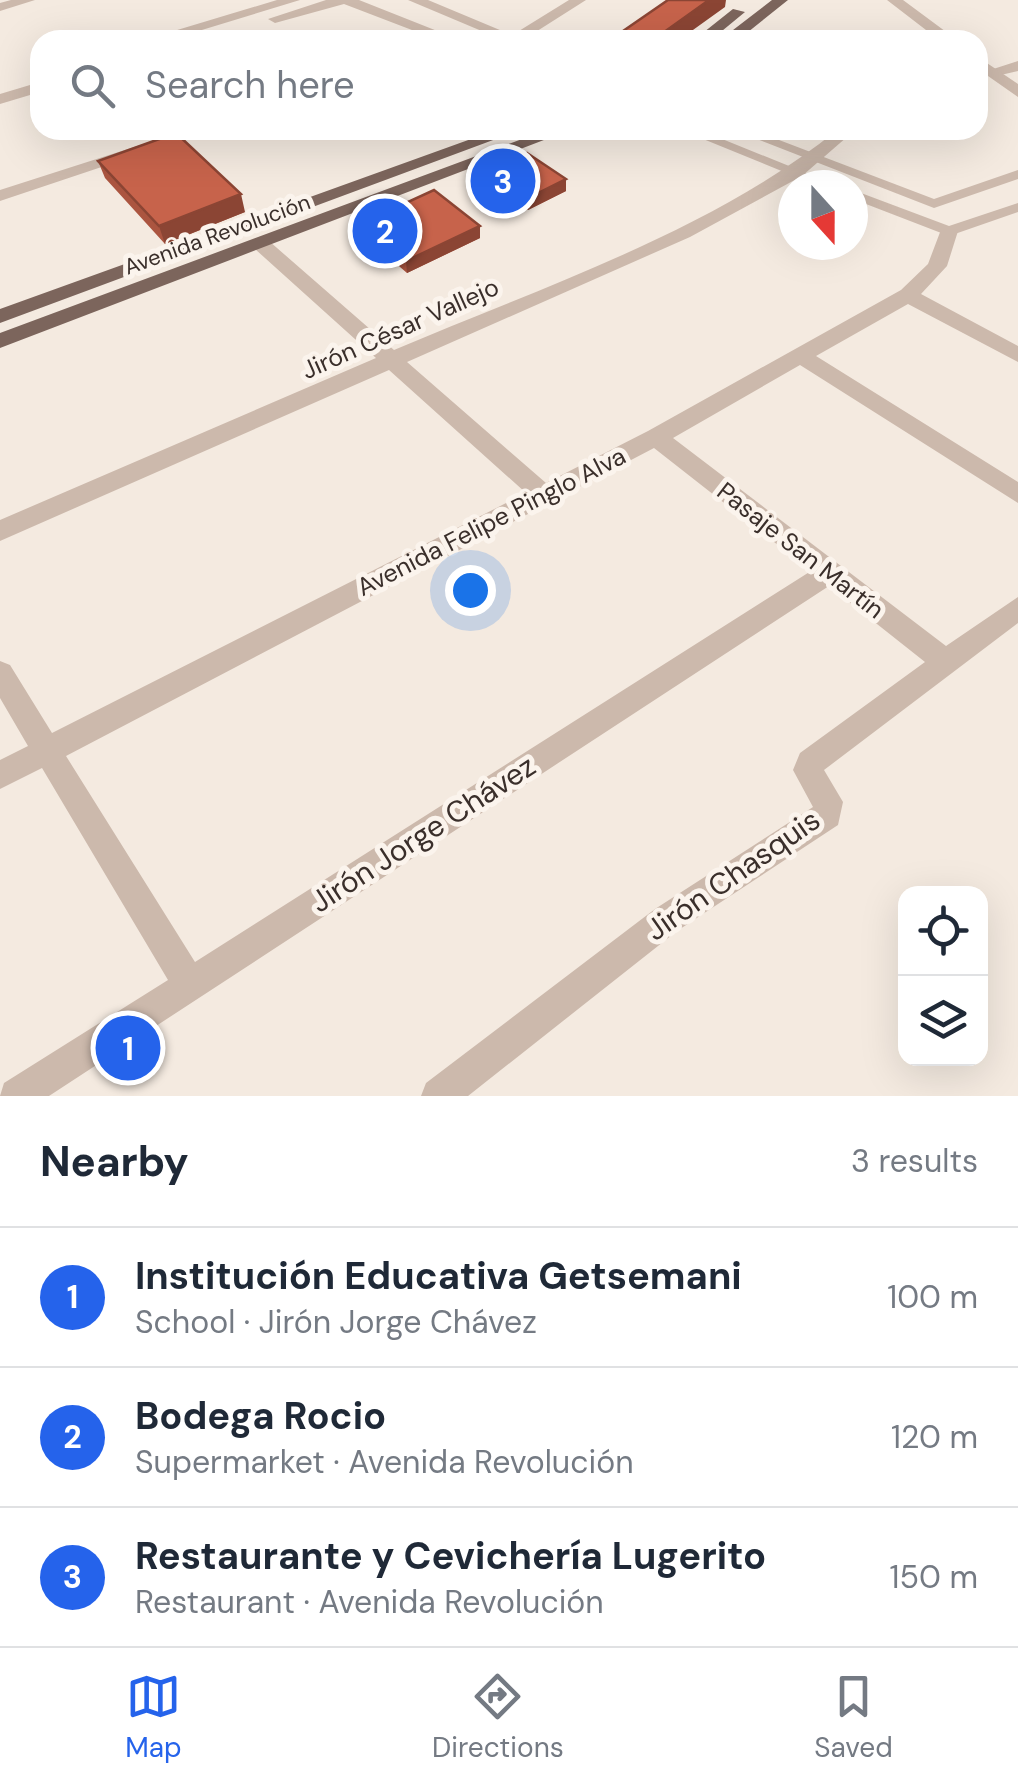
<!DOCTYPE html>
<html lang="en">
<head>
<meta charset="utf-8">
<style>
	:root { --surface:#fff; --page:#f2f2f3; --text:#1f2937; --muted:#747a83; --line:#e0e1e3; --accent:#2563eb }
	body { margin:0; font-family:"DM Sans",sans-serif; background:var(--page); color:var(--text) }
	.controls { position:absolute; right:30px; bottom:30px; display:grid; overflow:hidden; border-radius:20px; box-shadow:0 10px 40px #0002 }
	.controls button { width:90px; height:90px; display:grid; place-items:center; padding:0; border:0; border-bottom:2px solid var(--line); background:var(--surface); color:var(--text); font:50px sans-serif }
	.compass { position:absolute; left:778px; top:170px; width:90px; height:90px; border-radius:50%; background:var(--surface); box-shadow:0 10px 40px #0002; rotate:159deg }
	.you { position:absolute; left:470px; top:590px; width:35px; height:35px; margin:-25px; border:8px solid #fff; border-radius:50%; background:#1a73e8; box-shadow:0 0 0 15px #1a73e833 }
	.badge { display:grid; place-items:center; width:65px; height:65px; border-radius:50%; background:var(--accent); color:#fff; font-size:32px; font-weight:700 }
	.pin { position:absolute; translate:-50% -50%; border:5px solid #fff; box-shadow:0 2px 10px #0006 }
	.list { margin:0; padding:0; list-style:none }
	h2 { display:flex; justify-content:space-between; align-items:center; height:130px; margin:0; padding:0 40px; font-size:42px }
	h2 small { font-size:32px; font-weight:400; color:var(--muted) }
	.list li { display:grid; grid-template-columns:65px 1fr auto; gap:30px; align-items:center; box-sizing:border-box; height:140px; padding:0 40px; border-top:2px solid var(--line) }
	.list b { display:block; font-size:38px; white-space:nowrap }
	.list p { margin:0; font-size:32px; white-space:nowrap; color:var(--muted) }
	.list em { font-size:32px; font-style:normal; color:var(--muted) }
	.icon { flex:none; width:55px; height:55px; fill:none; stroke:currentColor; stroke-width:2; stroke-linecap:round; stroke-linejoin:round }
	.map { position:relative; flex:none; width:1018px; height:1096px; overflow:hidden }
	.search { position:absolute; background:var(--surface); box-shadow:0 10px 40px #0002; left:30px; right:30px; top:30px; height:110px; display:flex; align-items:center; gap:25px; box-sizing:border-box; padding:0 35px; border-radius:30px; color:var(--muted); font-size:38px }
	.sheet { height:550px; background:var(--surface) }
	nav { display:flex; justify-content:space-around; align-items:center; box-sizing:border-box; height:140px; border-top:2px solid var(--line); background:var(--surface); font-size:28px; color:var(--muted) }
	nav a { display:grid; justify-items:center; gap:5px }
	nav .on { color:var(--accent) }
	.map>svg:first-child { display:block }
</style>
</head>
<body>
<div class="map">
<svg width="1018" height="1096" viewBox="0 0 1018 1096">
	<rect width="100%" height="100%" fill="#f4eae0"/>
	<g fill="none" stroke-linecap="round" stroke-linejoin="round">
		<path fill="#ccb9ac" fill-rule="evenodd" d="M681,130H700L836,185H816Z
			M734,130H753L934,199L1018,170V179L934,208Z
			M853,190L949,226L1018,203V212L949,236L853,199Z"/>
		<path fill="#ccb9ac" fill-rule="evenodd" d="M11,0H35L0,11V3Z
			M569,0H586L523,40L506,39Z
			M1018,61V71L992,77L984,72Z
			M187,130H212L0,201V190Z
			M837,130H855L802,176L690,237L407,362L546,483L648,431L901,290L928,264L942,227H956L958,231L947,266L921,294L1018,346V362L908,304L816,356L1018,482V503L800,365L673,438L946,646L1018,597V623L824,770L843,802L838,825L677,931L468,1096H421L426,1083L655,909L813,807L793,770L800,753L925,662L829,586L49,1096H0L4,1083L168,980L42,768L0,789V760L28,746L0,698V661L10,665L52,733L526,493L389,370L0,541V520L376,358L255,249V241H269L394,350C540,288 714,230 837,130ZM654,448L811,571L195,962L66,756Z"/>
		<path fill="#ccb9ac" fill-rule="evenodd" d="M277,0H300L169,40H144Z
			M326,0H359L460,40H438L344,4L275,23L268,19Z
			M408,0H428L524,40H503Z
			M887,0H903L957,40H939Z
			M978,57L1018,84V97L978,69Z
			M40,82V92L0,104V94Z"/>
		<path fill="#7c655c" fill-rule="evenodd" d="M772,0H788L738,40H720Z
			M733,9L745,12L711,40H694Z
			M496,130H520L0,323V309Z
			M546,130H570L0,348V333Z"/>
	</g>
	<path fill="#ab5540" d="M98,161L245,212L165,244L105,178Z
		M489,171L566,179V191L528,210L490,183Z
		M362,223L480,226V238L407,273L364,236Z"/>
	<path fill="#8b4534" d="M709,0H726L725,7L679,40H653Z
		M455,130H468L455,135Z
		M566,179V191L528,210V198Z
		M241,194L245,212L165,244L159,226Z
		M480,226V238L407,273L406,261Z"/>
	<path fill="#c7634b" stroke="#8b4534" stroke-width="2.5" d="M668,0H709L653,40H610Z
		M176,133L241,194L159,226L98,161Z
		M527,153L566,179L528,198L489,171Z
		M434,190L480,226L406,261L362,223Z"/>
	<g text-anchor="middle" stroke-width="10" stroke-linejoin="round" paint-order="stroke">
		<g font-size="22" fill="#3a2f2b" stroke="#fbf4ed">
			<text transform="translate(217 234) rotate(-20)" y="8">Avenida Revolución</text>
		</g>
		<g font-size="25" fill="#3a2f2b" stroke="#fbf4ed">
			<text transform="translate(400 328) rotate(-24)" y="9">Jirón César Vallejo</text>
			<text transform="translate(491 521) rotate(-27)" y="9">Avenida Felipe Pinglo Alva</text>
			<text transform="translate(801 550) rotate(38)" y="9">Pasaje San Martín</text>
		</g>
		<g font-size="30" fill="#3a2f2b" stroke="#fbf4ed">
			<text transform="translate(423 834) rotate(-33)" y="10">Jirón Jorge Chávez</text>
			<text transform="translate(733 875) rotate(-35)" y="10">Jirón Chasquis</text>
		</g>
	</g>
</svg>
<div class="controls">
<button><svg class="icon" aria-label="locate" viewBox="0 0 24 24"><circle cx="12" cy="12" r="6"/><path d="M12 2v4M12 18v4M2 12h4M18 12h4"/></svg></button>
<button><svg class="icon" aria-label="layers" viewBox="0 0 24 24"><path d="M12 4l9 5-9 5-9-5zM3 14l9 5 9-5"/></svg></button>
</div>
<svg class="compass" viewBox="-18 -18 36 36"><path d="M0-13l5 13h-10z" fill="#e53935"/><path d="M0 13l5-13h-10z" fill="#747a83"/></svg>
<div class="you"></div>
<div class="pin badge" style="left:128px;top:1048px">1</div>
<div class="pin badge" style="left:385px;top:231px">2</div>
<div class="pin badge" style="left:503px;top:181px">3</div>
<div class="search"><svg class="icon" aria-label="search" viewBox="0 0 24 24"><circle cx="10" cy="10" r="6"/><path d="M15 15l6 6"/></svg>Search here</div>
</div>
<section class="sheet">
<h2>Nearby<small>3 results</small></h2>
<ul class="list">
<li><span class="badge">1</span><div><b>Institución Educativa Getsemani</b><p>School · Jirón Jorge Chávez</p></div><em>100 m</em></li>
<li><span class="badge">2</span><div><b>Bodega Rocio</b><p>Supermarket · Avenida Revolución</p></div><em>120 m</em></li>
<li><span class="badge">3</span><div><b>Restaurante y Cevichería Lugerito</b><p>Restaurant · Avenida Revolución</p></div><em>150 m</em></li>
</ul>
</section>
<nav>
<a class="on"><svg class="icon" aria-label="map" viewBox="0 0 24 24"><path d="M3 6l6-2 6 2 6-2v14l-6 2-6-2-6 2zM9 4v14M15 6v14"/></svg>Map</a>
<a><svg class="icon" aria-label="directions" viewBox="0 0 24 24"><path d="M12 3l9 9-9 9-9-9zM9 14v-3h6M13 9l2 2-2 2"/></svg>Directions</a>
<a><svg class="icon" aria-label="saved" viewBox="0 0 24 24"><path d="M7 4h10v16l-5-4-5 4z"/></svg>Saved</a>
</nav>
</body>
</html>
